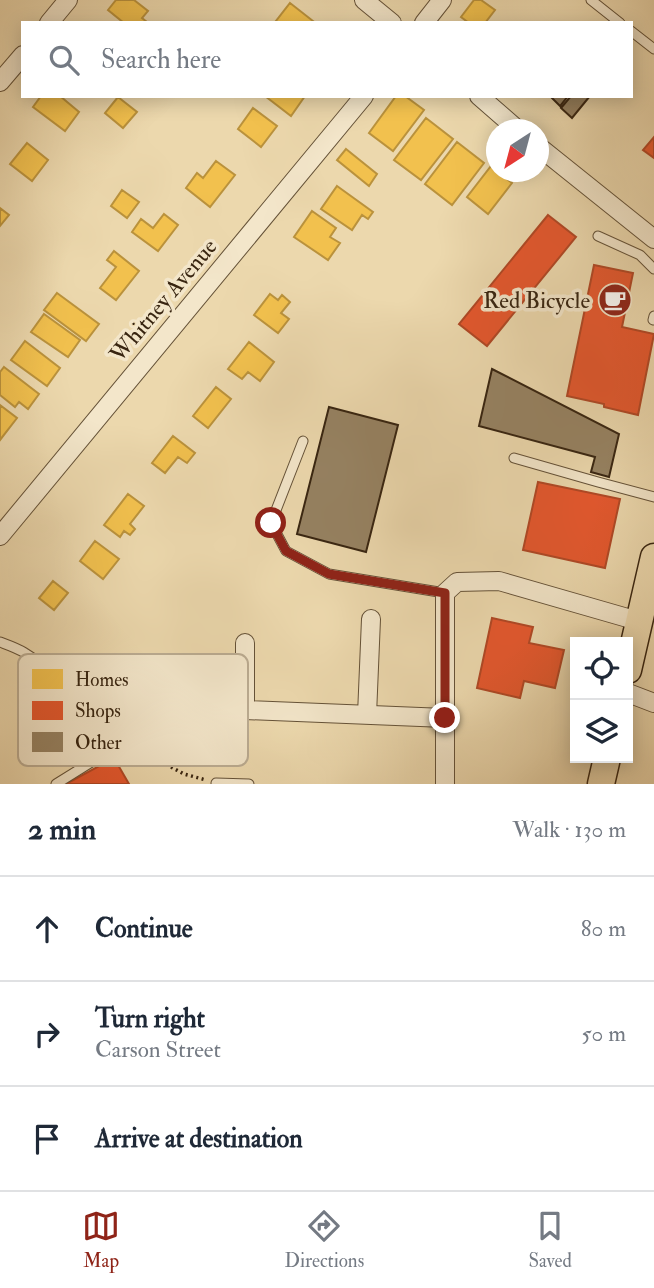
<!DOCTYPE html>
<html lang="en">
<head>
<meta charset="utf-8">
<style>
	:root { --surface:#fff; --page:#f2f2f3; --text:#1f2937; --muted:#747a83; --line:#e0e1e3; --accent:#8f2418 }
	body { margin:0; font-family:"IM FELL Double Pica",serif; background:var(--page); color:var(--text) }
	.controls { position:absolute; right:21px; bottom:21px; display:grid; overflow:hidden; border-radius:0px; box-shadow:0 4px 18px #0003 }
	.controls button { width:63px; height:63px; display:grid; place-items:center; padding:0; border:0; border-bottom:2px solid var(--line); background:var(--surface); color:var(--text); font:35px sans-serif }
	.compass { position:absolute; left:486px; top:119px; width:63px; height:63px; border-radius:50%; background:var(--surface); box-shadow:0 4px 18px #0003; rotate:216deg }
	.stop { position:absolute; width:21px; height:21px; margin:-16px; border:5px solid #8f2418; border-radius:50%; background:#fff }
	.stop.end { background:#8f2418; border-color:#fff; box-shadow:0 2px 7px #0008 }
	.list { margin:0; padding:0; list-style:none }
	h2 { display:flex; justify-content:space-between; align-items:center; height:91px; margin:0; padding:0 28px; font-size:30px }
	h2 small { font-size:23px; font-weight:400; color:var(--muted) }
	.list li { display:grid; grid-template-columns:46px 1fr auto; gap:21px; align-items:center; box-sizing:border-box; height:105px; padding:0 28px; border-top:2px solid var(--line) }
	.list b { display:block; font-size:26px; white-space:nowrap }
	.list p { margin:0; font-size:23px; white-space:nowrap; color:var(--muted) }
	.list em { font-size:23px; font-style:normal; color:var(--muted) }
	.icon { flex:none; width:38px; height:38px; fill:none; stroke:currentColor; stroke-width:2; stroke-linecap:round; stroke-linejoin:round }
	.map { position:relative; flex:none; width:654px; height:784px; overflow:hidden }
	.search { position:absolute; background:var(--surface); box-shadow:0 4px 18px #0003; left:21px; right:21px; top:21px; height:77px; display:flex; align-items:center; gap:18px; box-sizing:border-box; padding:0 24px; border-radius:0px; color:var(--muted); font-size:26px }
	.sheet { height:406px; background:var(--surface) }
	nav { display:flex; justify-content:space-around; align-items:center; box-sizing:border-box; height:98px; border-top:2px solid var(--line); background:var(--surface); font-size:19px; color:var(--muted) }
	nav a { display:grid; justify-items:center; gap:4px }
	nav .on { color:var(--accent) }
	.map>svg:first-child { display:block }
</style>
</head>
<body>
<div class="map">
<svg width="654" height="784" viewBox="0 0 654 784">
	<rect width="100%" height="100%" fill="#ecd8ad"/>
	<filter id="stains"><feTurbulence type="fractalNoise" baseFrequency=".00286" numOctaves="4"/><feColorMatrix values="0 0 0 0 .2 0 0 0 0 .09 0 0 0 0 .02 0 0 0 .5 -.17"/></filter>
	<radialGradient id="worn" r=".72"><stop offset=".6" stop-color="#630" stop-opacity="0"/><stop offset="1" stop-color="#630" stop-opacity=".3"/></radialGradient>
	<path fill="#f2c14e" stroke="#ba923c" stroke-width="2" d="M116,0H134L148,11L142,18L147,22L124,23L108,10Z
		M474,0H481L495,10L485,23H469L461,17Z
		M290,3L313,21L311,23H278L276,21Z
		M41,96H60L79,112L65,131L33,107Z
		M265,96H305L291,116Z
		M396,96H405L424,110L393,151L369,133Z
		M118,97L137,112L123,128L105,113Z
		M253,108L277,126L261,147L238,129Z
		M426,118L453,139L421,180L394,160Z
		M457,142L484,163L452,205L425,184Z
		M27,143L48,160L32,181L10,164Z
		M346,149L377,174L369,186L337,160Z
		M216,161L235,175L210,207L186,188L197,173L203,178Z
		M491,166L512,183L488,214L467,197Z
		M337,186L373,212L368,219L362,215L352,230L321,209Z
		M122,190L139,202L127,218L111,206Z
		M0,208L9,215L0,226Z
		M312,211L336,228L330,237L340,243L328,260L294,237Z
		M164,214L178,225L158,251L132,232L141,219L153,228Z
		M114,251L139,271L116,300L100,288L116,267L107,260Z
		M57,293L99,324L86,341L44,310Z
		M270,294L278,300L282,295L290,302L281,313L289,319L278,333L254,315Z
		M44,314L80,340L68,357L31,332Z
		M25,341L60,368L47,386L11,360Z
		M249,342L274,362L260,381L248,372L242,379L228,369Z
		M4,367L39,394L28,409L19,402L15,407L0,395V372Z
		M216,387L231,399L208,428L193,416Z
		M0,405L17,418L0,440Z
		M173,436L195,453L187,463L178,457L165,473L152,463Z
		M128,494L144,506L130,524L135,529L130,535L124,531L120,537L104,525Z
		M95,541L119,559L103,579L80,561Z
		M53,581L68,593L54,610L39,598Z"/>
	<path fill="#e4572e" stroke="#b04825" stroke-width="2" d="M654,137V158L643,150Z
		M548,215L576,237L487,346L459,324Z
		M594,265L633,273L622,327L654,334L638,415L604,407V404L567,396Z
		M538,482L620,499L605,568L523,550Z
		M492,618L533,627L529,643L564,650L555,688L524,681L520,698L477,688Z
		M114,758L129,784H66Z"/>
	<path fill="#968262" stroke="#382511" stroke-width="2" d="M550,96H568L560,106Z
		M571,96H590L572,118L561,108Z
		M492,369L619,434L609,477L591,472L595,457L479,426Z
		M329,407L398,425L366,552L297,534Z"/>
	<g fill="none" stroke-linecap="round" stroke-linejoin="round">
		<defs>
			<path id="service" d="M591,0L620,23
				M631,31L654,49
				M598,236L640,255L654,269
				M653,320L654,316
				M303,441L271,523L286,551L329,574L445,593
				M514,458L598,482L654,497
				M0,642C8,645 17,648 25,653C57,672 79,702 101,731L98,750L93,761L56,784
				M101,731L160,761
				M216,783L249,784"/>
			<path id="minor" d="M364,0L392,23
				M49,23L68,0
				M424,23L442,0
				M0,82L23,55
				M479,96L518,130
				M538,146L654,239
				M0,536L364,96
				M245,643V710L445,718
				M628,693L654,703
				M367,715L371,619
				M445,784V593L457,582L499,581L638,621"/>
			<path id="primary" d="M628,670L654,557
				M601,784L607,758"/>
		</defs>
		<use href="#service" stroke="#655238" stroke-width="11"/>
		<use href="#minor" stroke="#655238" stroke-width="20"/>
		<use href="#primary" stroke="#382511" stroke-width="29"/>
		<path stroke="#382511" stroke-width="3.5" stroke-dasharray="2 3.5" stroke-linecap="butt" d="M171,767L184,774L206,780"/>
		<use href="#service" stroke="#f3e6ca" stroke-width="9"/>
		<use href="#minor" stroke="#f3e6ca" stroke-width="18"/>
		<use href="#primary" stroke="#ecd8ad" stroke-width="26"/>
	</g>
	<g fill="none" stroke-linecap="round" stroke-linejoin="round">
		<path stroke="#8f2418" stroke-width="9" d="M271,523L286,551L329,574L445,593V718"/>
	</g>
	<defs>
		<symbol id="cafe-disc" viewBox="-11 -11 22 22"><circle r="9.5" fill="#8f2418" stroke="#f3e6ca"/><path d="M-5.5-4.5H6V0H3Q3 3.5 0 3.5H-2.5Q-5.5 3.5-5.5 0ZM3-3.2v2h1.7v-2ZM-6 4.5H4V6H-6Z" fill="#fff"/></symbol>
	</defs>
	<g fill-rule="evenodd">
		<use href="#cafe-disc" x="596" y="281" width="38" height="38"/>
	</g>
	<g text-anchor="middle" stroke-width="7" stroke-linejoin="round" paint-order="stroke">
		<g font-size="23" fill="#382511" stroke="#f3e6ca">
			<text transform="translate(163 300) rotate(-50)" y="8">Whitney Avenue</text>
		</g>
		<g font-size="23" fill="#382511" stroke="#f3e6ca" text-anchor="end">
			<text x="590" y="308">Red Bicycle</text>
		</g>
	</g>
	<rect x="18" y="654" width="230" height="112" rx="10" fill="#f3e6ca" stroke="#bbac92" stroke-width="2"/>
	<rect x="32" y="669" width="31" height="20" fill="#f2c14e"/>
	<rect x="32" y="701" width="31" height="19" fill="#e4572e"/>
	<rect x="32" y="732" width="31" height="20" fill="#968262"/>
	<g font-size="19" fill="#382511">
		<text x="75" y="686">Homes</text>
		<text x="75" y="717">Shops</text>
		<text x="75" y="749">Other</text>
	</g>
	<rect width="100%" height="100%" filter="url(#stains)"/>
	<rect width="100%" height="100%" fill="url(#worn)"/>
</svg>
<div class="controls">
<button><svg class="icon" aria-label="locate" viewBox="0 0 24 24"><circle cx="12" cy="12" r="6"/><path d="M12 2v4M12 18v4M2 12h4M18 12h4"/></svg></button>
<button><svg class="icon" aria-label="layers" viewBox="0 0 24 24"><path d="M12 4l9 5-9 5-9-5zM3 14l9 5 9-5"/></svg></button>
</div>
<svg class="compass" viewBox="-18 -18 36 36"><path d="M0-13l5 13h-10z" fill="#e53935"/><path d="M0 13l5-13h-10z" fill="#747a83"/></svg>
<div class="stop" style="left:271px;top:523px"></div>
<div class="stop end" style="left:445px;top:718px"></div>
<div class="search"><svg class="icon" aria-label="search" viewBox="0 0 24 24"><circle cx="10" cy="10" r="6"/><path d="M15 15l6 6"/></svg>Search here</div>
</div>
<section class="sheet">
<h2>2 min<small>Walk · 130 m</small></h2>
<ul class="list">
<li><svg class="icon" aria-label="ahead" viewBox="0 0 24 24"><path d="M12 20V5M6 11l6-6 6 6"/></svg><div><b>Continue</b></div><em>80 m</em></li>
<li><svg class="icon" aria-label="right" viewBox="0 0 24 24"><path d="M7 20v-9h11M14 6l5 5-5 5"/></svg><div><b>Turn right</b><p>Carson Street</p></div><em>50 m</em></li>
<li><svg class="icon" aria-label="arrive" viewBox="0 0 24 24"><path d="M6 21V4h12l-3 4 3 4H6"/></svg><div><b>Arrive at destination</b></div></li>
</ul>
</section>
<nav>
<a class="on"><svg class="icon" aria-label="map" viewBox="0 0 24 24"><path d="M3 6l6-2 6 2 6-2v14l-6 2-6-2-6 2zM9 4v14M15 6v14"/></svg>Map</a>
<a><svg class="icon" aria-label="directions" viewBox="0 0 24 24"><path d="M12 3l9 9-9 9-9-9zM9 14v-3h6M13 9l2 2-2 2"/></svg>Directions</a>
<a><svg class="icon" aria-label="saved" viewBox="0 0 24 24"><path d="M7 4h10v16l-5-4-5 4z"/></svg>Saved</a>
</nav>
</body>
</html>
